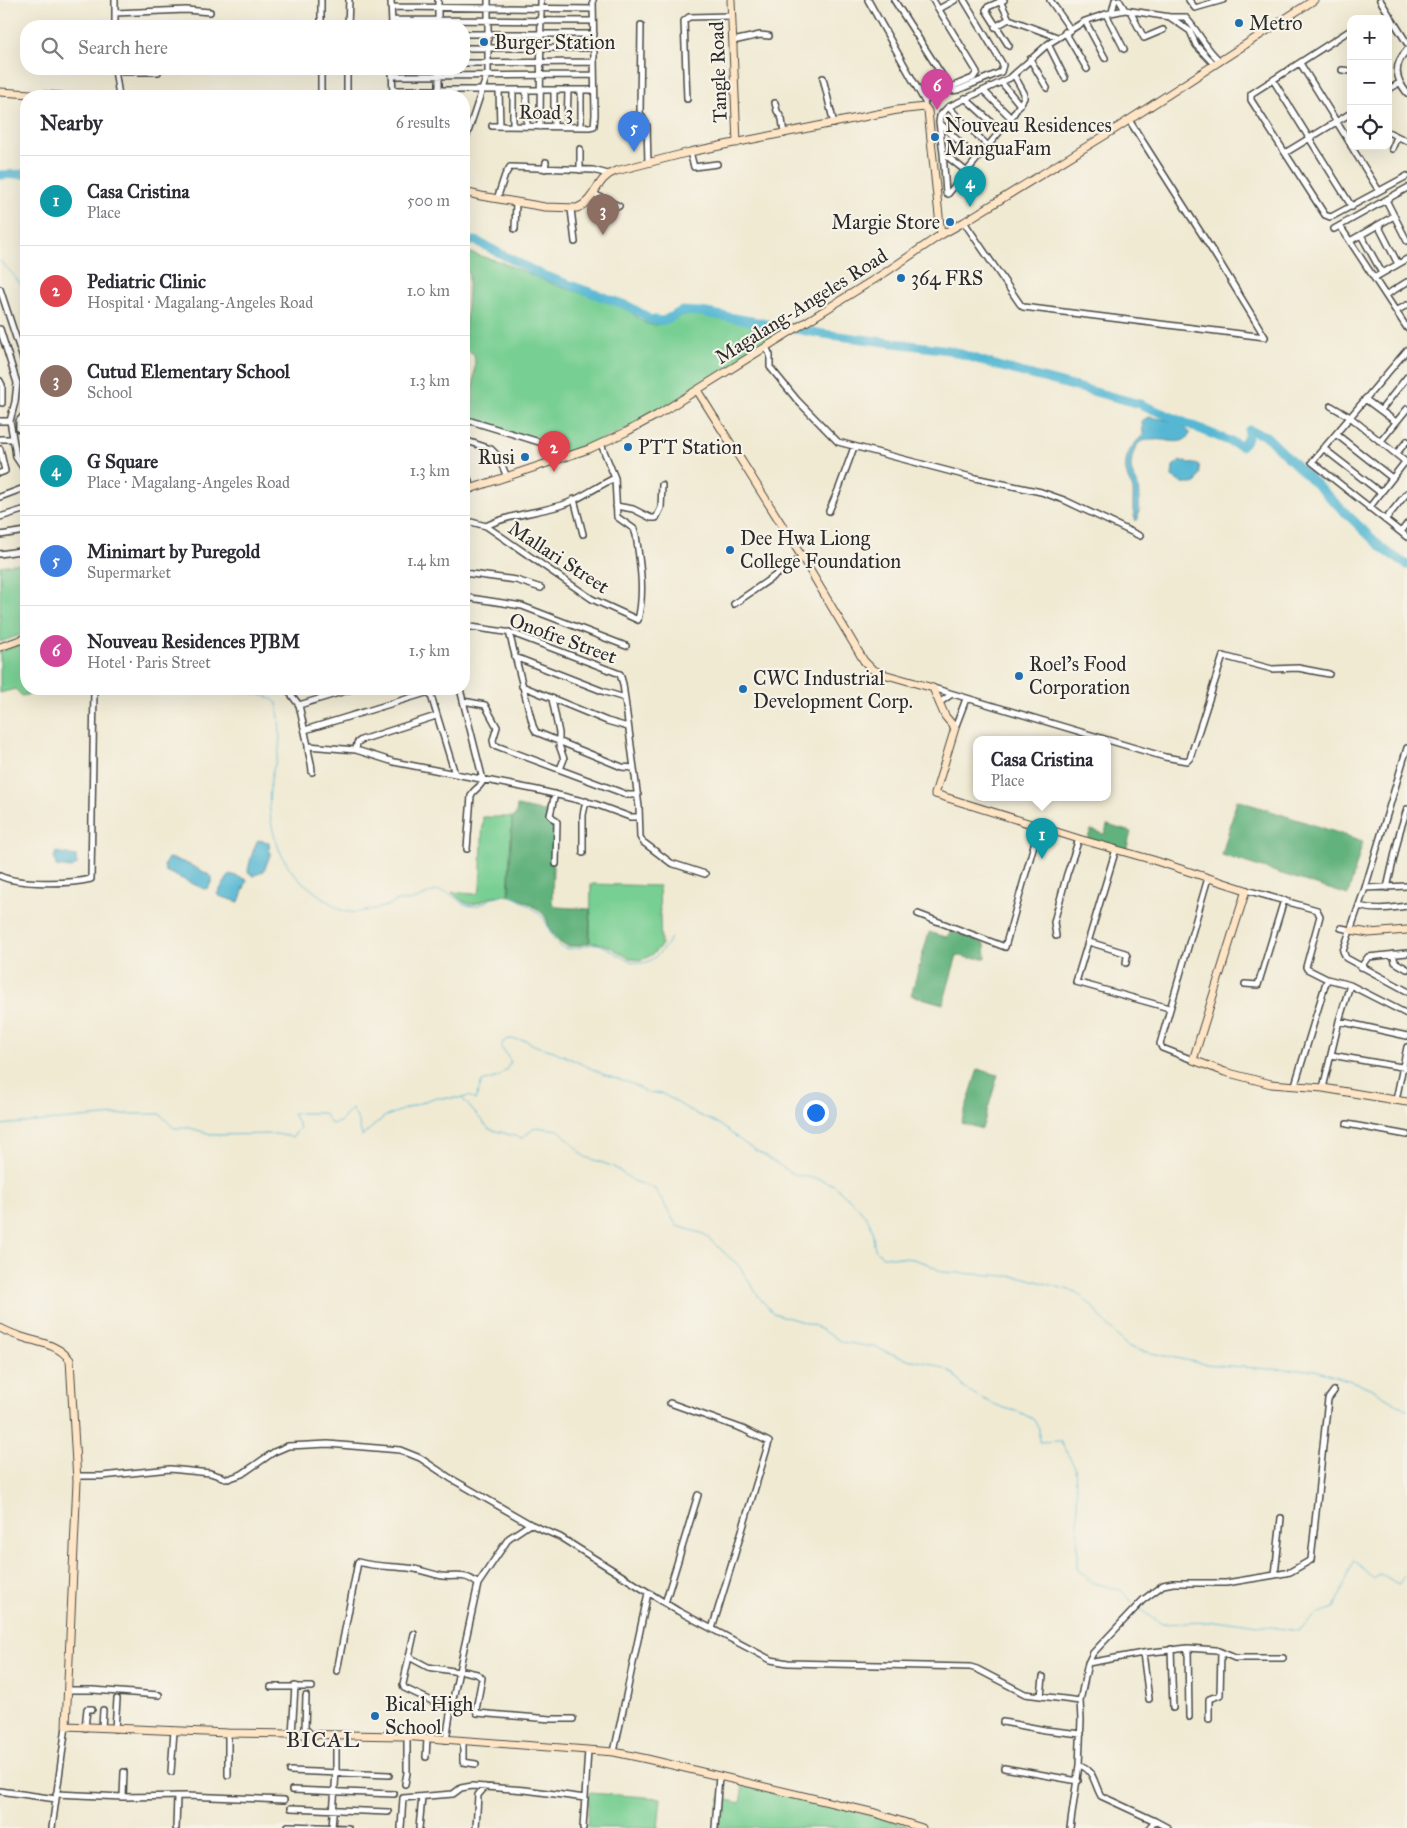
<!DOCTYPE html>
<html lang="en">
<head>
<meta charset="utf-8">
<style>
	:root { --surface:#fff; --page:#f2f2f3; --text:#2b2b33; --muted:#7c7c81; --line:#e1e1e2; --accent:#1a73e8 }
	body { margin:0; font-family:"IM FELL Great Primer",serif; background:var(--page); color:var(--text) }
	.controls { position:absolute; right:15px; top:15px; display:grid; overflow:hidden; border-radius:10px; box-shadow:0 5px 20px #0002 }
	.controls button { width:45px; height:45px; display:grid; place-items:center; padding:0; border:0; border-bottom:1px solid var(--line); background:var(--surface); color:var(--text); font:25px sans-serif }
	.you { position:absolute; left:815px; top:1112px; width:18px; height:18px; margin:-12px; border:4px solid #fff; border-radius:50%; background:#1a73e8; box-shadow:0 0 0 8px #1a73e833 }
	.badge { display:grid; place-items:center; width:32px; height:32px; border-radius:50%; background:var(--accent); color:#fff; font-size:16px; font-weight:700 }
	.pin { position:absolute; translate:-50% -41px; filter:drop-shadow(0 1px 2px #0008) }
	.pin::after { content:''; position:absolute; top:26px; width:18px; height:15px; background:inherit; clip-path:polygon(0 0,100% 0,50% 100%) }
	.popup { position:absolute; left:973px; top:736px; width:138px; height:65px; box-sizing:border-box; display:grid; place-content:center; border-radius:10px; background:var(--surface); filter:drop-shadow(0 1px 4px #0005); font-size:16px; white-space:nowrap; color:var(--muted) }
	.popup b { font-size:19px; color:var(--text) }
	.popup::after { content:''; position:absolute; left:50%; top:100%; margin-left:-10px; border:10px solid transparent; border-top-color:var(--surface) }
	.list { margin:0; padding:0; list-style:none }
	h2 { display:flex; justify-content:space-between; align-items:center; height:65px; margin:0; padding:0 20px; font-size:21px }
	h2 small { font-size:16px; font-weight:400; color:var(--muted) }
	.list li { display:grid; grid-template-columns:32px 1fr auto; gap:15px; align-items:center; box-sizing:border-box; height:90px; padding:0 20px; border-top:1px solid var(--line) }
	.list b { display:block; font-size:19px; white-space:nowrap }
	.list p { margin:0; font-size:16px; white-space:nowrap; color:var(--muted) }
	.list em { font-size:16px; font-style:normal; color:var(--muted) }
	.icon { flex:none; width:28px; height:28px; fill:none; stroke:currentColor; stroke-width:2; stroke-linecap:round; stroke-linejoin:round }
	.map { position:relative; flex:none; width:1407px; height:1828px; overflow:hidden }
	.search { position:absolute; background:var(--surface); box-shadow:0 5px 20px #0002; left:20px; top:20px; width:450px; height:55px; display:flex; align-items:center; gap:12px; box-sizing:border-box; padding:0 18px; border-radius:20px; color:var(--muted); font-size:19px }
	.panel { position:absolute; background:var(--surface); box-shadow:0 5px 20px #0002; left:20px; top:90px; width:450px; height:605px; border-radius:20px }
	.map>svg:first-child { display:block }
</style>
</head>
<body>
<div class="map">
<svg width="1407" height="1828" viewBox="0 0 1407 1828">
	<rect width="100%" height="100%" fill="#f7f3e8"/>
	<filter id="ink" filterUnits="userSpaceOnUse"><feTurbulence type="fractalNoise" baseFrequency=".02" numOctaves="2"/><feDisplacementMap in="SourceGraphic" scale="10" xChannelSelector="R" yChannelSelector="G"/><feConvolveMatrix kernelMatrix="1 2 1 2 8 2 1 2 1" color-interpolation-filters="sRGB"/></filter>
	<filter id="wash" filterUnits="userSpaceOnUse"><feTurbulence type="fractalNoise" baseFrequency=".0096" numOctaves="4" result="noise"/><feDisplacementMap in="SourceGraphic" scale="20" xChannelSelector="R" yChannelSelector="G"/><feGaussianBlur stdDeviation="1.12" result="paint"/><feColorMatrix in="noise" values="0 0 0 0 0 0 0 0 0 0 0 0 0 0 0 0 0 1.4 0 .05"/><feComposite in="paint" operator="in"/></filter>
	<g filter="url(#wash)">
		<rect width="100%" height="100%" fill="#f0ead3"/>
		<path fill="#78cf93" stroke="#527d5f" d="M464,251L501,262L558,286L623,306C631,311 637,318 645,323C656,328 664,322 674,318C682,315 690,314 698,313L785,332L647,419L566,456L472,421L475,361L474,354L464,348L469,275L464,267Z
			M26,562V633L0,642V566Z
			M26,643V689H51L22,696L15,689L0,693V651Z
			M483,817H512L508,895C480,893 477,918 452,892L474,894H477L480,889Z
			M591,884L659,886L661,946C631,980 620,940 590,943Z
			M743,1785L829,1804L916,1828H718L720,1798L740,1803Z
			M589,1793L661,1798L658,1828H587Z"/>
		<path fill="#62b27d" stroke="#466e54" d="M1237,800L1363,841L1348,895L1222,855Z
			M517,806L546,812V821L554,824L552,903L557,907L590,909L589,943C569,948 561,950 550,929C548,924 547,919 544,915C536,906 520,898 509,895L512,818L516,814Z
			M1107,825L1131,832L1126,851L1087,840L1091,830L1105,834Z
			M952,931L985,944L986,958H969L957,955L943,1004L911,995L929,932L946,937Z
			M978,1069L998,1075L982,1129L961,1123Z"/>
		<path fill="#55b7d3" stroke="#40717f" d="M1148,417C1161,419 1184,421 1190,434C1182,448 1166,438 1154,440C1149,440 1143,440 1139,443C1133,449 1129,466 1132,473C1134,478 1138,482 1138,488C1140,498 1139,509 1138,519L1136,521C1131,511 1134,501 1133,490C1132,485 1128,481 1127,476C1122,458 1131,446 1143,435L1142,421Z
			M1180,461L1199,465L1200,474L1196,483C1188,486 1178,482 1172,477L1173,466Z
			M258,840L269,842L270,855L264,871L254,876L248,872C248,866 255,843 258,840Z
			M56,852L76,856L77,865L72,868L56,866L54,857Z
			M168,858C179,859 203,870 212,877V881L208,888L204,889L165,871L164,865Z
			M230,874L247,880L239,902L219,896L217,894Z"/>
		<g fill="none" stroke-linecap="round" stroke-linejoin="round">
			<path stroke="#55b7d3" stroke-width="1" d="M0,261L12,273L26,292
				M26,314V321
				M26,425L24,432L26,442
				M227,689C243,695 264,691 277,703C279,718 281,734 279,749C278,758 274,765 272,774C265,809 272,850 297,877C302,883 332,905 339,909C345,912 351,913 358,912C366,911 379,908 387,906C391,905 394,902 398,901C403,900 407,902 413,900C421,898 429,892 437,891C453,889 459,907 474,906C488,905 492,892 510,896C518,898 539,911 544,919C549,927 551,938 559,945C568,954 584,945 595,944C601,944 607,948 612,951C641,970 651,967 671,938
				M462,1098L469,1096L475,1100L482,1082C500,1076 500,1079 511,1062L501,1047L503,1042L509,1039L525,1040L536,1046L554,1051L607,1076L633,1084L646,1092L663,1094L694,1113L719,1124L744,1143L795,1175L819,1179L834,1185L859,1208L868,1219L872,1228L874,1245L876,1251L883,1256L913,1259L928,1264L942,1272L1022,1277L1076,1292L1091,1305L1108,1326L1127,1346L1141,1351L1205,1364L1268,1369L1315,1370L1361,1384L1376,1391L1407,1410
				M0,1125L127,1114H160L174,1128H190L214,1135L276,1134L292,1137L300,1128L293,1113H324L331,1124L340,1122L352,1109L359,1122L362,1136L384,1117L433,1098H462L489,1129L522,1138L536,1127L559,1130L585,1157L612,1166L634,1181L655,1189L677,1226L704,1234L739,1266L759,1297L773,1313L813,1325L842,1342L873,1347L907,1359L933,1364L954,1374L964,1388L981,1398L1001,1407L1019,1412L1033,1419L1039,1428V1442L1060,1441L1075,1467L1078,1515L1077,1569L1093,1583L1121,1590L1135,1605
				M1138,1608L1162,1624L1230,1621L1298,1631L1319,1613L1335,1608L1354,1560L1374,1579L1380,1574L1398,1585L1407,1572"/>
			<path stroke="#55b7d3" stroke-width="9" d="M0,175L26,174
				M464,241H476L540,274L628,306L644,315L648,319L663,321L682,311L701,312L823,334L949,350L998,366L1140,404L1241,446C1247,441 1248,437 1249,430L1266,436L1383,549L1407,565"/>
		</g>
	</g>
	<g filter="url(#ink)">
		<g fill="none" stroke-linecap="round" stroke-linejoin="round">
			<defs>
				<path id="street" d="M115,0V26
					M391,0L392,26
					M438,0V26
					M868,0L925,102
					M894,0L951,89
					M933,0L977,72L973,78L949,88
					M1004,0L988,7L986,10L1009,46
					M1050,0L1070,29
					M1119,0L1125,10
					M1189,0L1195,8L1223,0
					M1380,0L1407,43
					M1000,1L1009,19L1057,37
					M392,7L593,9
					M939,9L955,0
					M1130,11L1144,38L1163,30
					M1112,12L1115,0
					M115,13L186,10L210,12
					M1106,14L1124,49
					M1171,18L1190,31L1196,45L1214,64
					M392,20L593,21
					M1085,21L1105,58
					M641,25L640,113L647,126L648,163
					M321,26V0
					M348,26L349,0
					M995,27L1009,19
					M1065,32L1087,69
					M464,34H594
					M1351,34L1349,31L1251,94V100L1325,215L1330,217L1333,216L1407,176
					M733,41L760,35L769,36
					M1048,44L1065,78
					M464,48H594
					M1407,50C1393,65 1395,78 1407,93
					M1030,59L1047,88
					M464,63L594,62
					M1300,63L1351,145
					M321,69V90L324,96
					M392,69L393,96
					M115,70L119,96
					M1342,70L1351,71
					M115,72H158
					M1014,75L1024,93V98L1011,118L948,194L946,193L943,153L939,122L940,116L948,107L1010,78L1048,44L1085,21L1106,14L1125,10L1170,17H1185C1199,31 1203,46 1219,60
					M392,76L594,75
					M823,78L834,124
					M1273,80L1352,207
					M1002,83L1020,105
					M393,90H594
					M439,90V69
					M499,90L500,126
					M526,90L527,126
					M554,90V126
					M581,90V127
					M1388,90L1399,83
					M513,91V126
					M984,91L1011,118
					M347,96V69
					M965,98L1000,130
					M687,99L684,21L689,17L732,16
					M925,100L943,92L958,90L1001,72L1003,65L964,0
					M775,103L777,111L782,119L784,134
					M948,107L987,145
					M1129,120L1217,258L1265,337
					M940,123L977,159
					M492,126L589,127L594,126L595,115L593,0
					M567,126L568,90
					M540,127L541,0
					M1388,132L1407,141
					M464,144L488,72V0
					M1351,146L1379,191
					M580,149V170
					M1392,149L1397,137
					M690,152L694,167L717,164
					M943,153L967,172
					M1285,153L1351,113
					M545,169L546,162
					M594,194L619,206
					M497,199L505,175L510,167L593,170L608,174
					M1386,200L1407,241
					M571,209L575,242
					M964,222L1020,304L1023,307L1265,337
					M1378,225L1398,264
					M1340,226L1407,328
					M515,229L516,202
					M1334,229L1407,188
					M1361,235L1382,273
					M1350,241L1394,216
					M1374,278L1407,259
					M0,289L26,368
					M1386,295L1407,282
					M1396,311L1407,305
					M0,329L17,383L15,402L10,421L15,449L16,457L26,472
					M766,347L770,355V367L797,400L838,442L975,478L1041,492L1064,500L1140,536
					M1407,350L1312,462L1407,537
					M0,381L2,385V403
					M1365,399L1396,422
					M1331,406L1350,417L1407,463
					M1381,410L1407,377
					M464,419L559,448L567,457
					M0,421H10
					M19,429V421L26,413
					M1336,434L1392,478
					M0,439H13
					M464,440L491,449L498,456L507,477
					M1380,442L1407,409
					M1323,448L1381,493
					M0,449L5,471L0,473
					M1396,454L1407,441
					M464,471L466,473L472,489
					M0,497L24,488
					M574,499L583,534
					M616,506L633,509L651,518H656L661,508L662,485
					M1369,508L1405,462
					M829,511L839,488L854,447
					M0,517L26,509
					M464,520L486,526L592,599L638,620C645,591 640,564 636,535L634,529L617,517L615,478L601,444
					M1385,520L1407,493
					M486,526C510,514 537,513 562,505C577,501 599,485 615,478
					M1401,532L1407,524
					M0,535L26,531
					M0,554L26,550
					M464,573L516,580L541,588
					M464,597L522,606L626,646
					M734,604L802,557
					M464,626L512,633L620,674L623,684L639,807L640,837L643,842L671,863L705,874
					M509,632L533,726L536,732L622,767L633,768
					M515,657L605,692L625,698
					M522,686L607,721L628,727
					M933,688L1165,757L1187,761L1190,758L1223,656L1272,669L1298,668L1329,674
					M287,689L299,705L308,746C308,755 312,762 312,772
					M429,689L455,774
					M460,689L483,780C481,788 473,789 471,796L467,849
					M552,699L559,733V745L564,759L560,769
					M463,701L485,705L497,727L493,740L494,745L628,795H638
					M939,703L952,694
					M299,705L352,689
					M955,728L966,699
					M305,730L429,692
					M308,746L356,750L394,762L537,790L595,804L630,817H639
					M1407,748L1365,888L1343,951L1346,958L1407,991
					M356,750L357,743L361,740L436,716
					M555,794L550,815L557,822L556,864
					M1116,849L1076,982L1169,1008
					M583,853V815L586,801
					M0,876C19,885 70,884 91,879L94,689
					M1365,888L1407,886
					M1387,888L1400,831L1407,809
					M1246,890L1317,910L1320,916L1306,967L1307,969L1327,979L1350,985L1407,1014
					M1359,906C1375,911 1391,908 1407,906
					M918,914L1005,947L1039,827
					M1341,928L1351,930
					M1056,936L1054,922L1067,874L1079,839
					M1089,942L1125,953L1127,956L1126,963
					M1393,954L1395,962L1407,969
					M1361,967L1368,957L1407,953
					M1245,984L1258,985L1284,900
					M1339,1021L1407,1036
					M1331,1055L1407,1068
					M1193,1060L1162,1048L1160,1044L1208,878
					M1295,1085L1327,979
					M1323,1088L1339,1021L1350,985
					M1396,1100L1407,1047
					M1347,1124L1407,1135
					M670,1403L743,1429L769,1442L712,1629
					M77,1476H102L170,1469L210,1473L228,1479L242,1474L274,1452L288,1446L328,1444L400,1450L420,1458L450,1478L530,1524L560,1537L678,1611L771,1660L788,1663L970,1667L977,1669L1025,1694L1080,1701
					M1275,1575L1281,1518
					M665,1603L698,1495
					M414,1634L403,1684L404,1688L436,1703L451,1708
					M1188,1648L1189,1717
					M1171,1649L1173,1708
					M1143,1653L1149,1699
					M409,1657L428,1667L459,1672
					M1088,1663L1143,1653L1188,1648L1216,1650L1235,1658H1283
					M459,1670L477,1674L482,1678L476,1710L477,1713L551,1719H573
					M337,1671L358,1562C375,1567 391,1566 408,1568C420,1569 430,1574 442,1576C457,1578 464,1572 478,1584
					M271,1687H312
					M68,1690H93L159,1695
					M306,1696L305,1729L308,1731V1735
					M1041,1696L1043,1677
					M1209,1719V1699L1220,1695L1221,1652
					M1003,1722L1045,1730L1081,1734
					M85,1728L87,1709H92
					M102,1728L103,1710
					M115,1729L117,1699
					M228,1733V1775
					M292,1735L295,1686
					M446,1740L451,1708L478,1584L509,1538L530,1524
					M463,1741V1762L476,1764
					M614,1752L648,1593
					M426,1757L427,1739
					M1079,1765C1094,1769 1094,1784 1101,1796L1155,1821L1149,1828
					M1004,1768L1078,1781
					M290,1771L389,1775
					M171,1772L174,1731
					M405,1784L407,1773V1737
					M292,1790L394,1794
					M0,1791L56,1799
					M56,1794L123,1797L186,1796L284,1800
					M123,1797L124,1772
					M291,1808L388,1812
					M1155,1821L1168,1828
					M288,1826L348,1828
					M52,1828L66,1726
					M176,1828L177,1796
					M332,1828L336,1772V1735
					M401,1828L403,1798L453,1794L461,1788L472,1786L525,1790L585,1798
					M419,1828L422,1797
					M476,1828L478,1795L485,1787
					M583,1828L588,1750
					M715,1828L719,1776
					M1070,1828L1079,1765L1081,1720L1080,1701L1088,1663L1093,1653L1143,1600L1163,1585L1173,1583H1226L1275,1575L1290,1572L1311,1560L1328,1399L1334,1391"/>
				<path id="secondary" d="M731,0L737,143
					M0,92L61,96
					M464,192L481,196L545,207L577,208C597,200 595,178 616,171L690,152L897,110L925,107L928,111L941,235
					M697,390L802,557L864,661L872,669L880,673L933,688L945,716L955,728L935,794L1079,839L1153,860L1246,890L1193,1060L1225,1072L1271,1084L1323,1088L1407,1102
					M464,491L589,449L626,432L657,415L886,272L939,236L964,222L1112,131L1314,0
					M0,647L26,638
					M1351,930L1369,933L1407,930
					M0,1328C6,1331 12,1334 19,1336C38,1343 57,1343 70,1360L77,1481L66,1726L228,1733L402,1736L614,1752L647,1759L875,1813L922,1828"/>
			</defs>
			<use href="#street" stroke="#494844" stroke-width="8"/>
			<use href="#secondary" stroke="#494844" stroke-width="9"/>
			<use href="#street" stroke="#fff" stroke-width="5"/>
			<use href="#secondary" stroke="#fee5c5" stroke-width="7"/>
		</g>
	</g>
	<g fill="#1f6fb2" stroke="#f7f3e8" stroke-width="2">
		<circle cx="1239" cy="23" r="5"/>
		<circle cx="484" cy="42" r="5"/>
		<circle cx="935" cy="137" r="5"/>
		<circle cx="950" cy="222" r="5"/>
		<circle cx="901" cy="278" r="5"/>
		<circle cx="628" cy="447" r="5"/>
		<circle cx="525" cy="457" r="5"/>
		<circle cx="730" cy="550" r="5"/>
		<circle cx="1019" cy="676" r="5"/>
		<circle cx="743" cy="689" r="5"/>
		<circle cx="375" cy="1716" r="5"/>
	</g>
	<g text-anchor="middle" stroke-width="4.5" stroke-linejoin="round" paint-order="stroke">
		<g font-size="20" fill="#2b2b2b" stroke="#f7f3e8" text-anchor="start">
			<text x="1249" y="30">Metro</text>
			<text x="494" y="49">Burger Station</text>
			<text x="945" y="132">Nouveau Residences<tspan x="945" dy="23">ManguaFam</tspan></text>
			<text x="940" y="229" text-anchor="end">Margie Store</text>
			<text x="911" y="285">364 FRS</text>
			<text x="638" y="454">PTT Station</text>
			<text x="515" y="464" text-anchor="end">Rusi</text>
			<text x="740" y="545">Dee Hwa Liong<tspan x="740" dy="23">College Foundation</tspan></text>
			<text x="1029" y="671">Roel's Food<tspan x="1029" dy="23">Corporation</tspan></text>
			<text x="753" y="685">CWC Industrial<tspan x="753" dy="23">Development Corp.</tspan></text>
			<text x="385" y="1711">Bical High<tspan x="385" dy="23">School</tspan></text>
		</g>
		<g font-size="20" fill="#2b2b2b" stroke="#f7f3e8">
			<text transform="translate(718 72) rotate(-92)" y="7">Tangle Road</text>
			<text transform="translate(546 112) rotate(1)" y="7">Road 3</text>
			<text transform="translate(801 306) rotate(-32)" y="7">Magalang-Angeles Road</text>
			<text transform="translate(559 557) rotate(33)" y="7">Mallari Street</text>
			<text transform="translate(563 638) rotate(20)" y="7">Onofre Street</text>
		</g>
		<g font-size="22" letter-spacing="1" fill="#2b2b2b" stroke="#f7f3e8">
			<text x="323" y="1747">BICAL</text>
		</g>
	</g>
</svg>
<div class="controls">
<button>+</button>
<button>−</button>
<button><svg class="icon" aria-label="locate" viewBox="0 0 24 24"><circle cx="12" cy="12" r="6"/><path d="M12 2v4M12 18v4M2 12h4M18 12h4"/></svg></button>
</div>
<div class="you"></div>
<div class="pin badge" style="left:1042px;top:859px;background:#0f9aa8">1</div>
<div class="popup"><b>Casa Cristina</b>Place</div>
<div class="pin badge" style="left:554px;top:472px;background:#e0444e">2</div>
<div class="pin badge" style="left:603px;top:235px;background:#8d6e63">3</div>
<div class="pin badge" style="left:970px;top:207px;background:#0f9aa8">4</div>
<div class="pin badge" style="left:634px;top:152px;background:#3f7fe0">5</div>
<div class="pin badge" style="left:937px;top:110px;background:#d1479c">6</div>
<div class="search"><svg class="icon" aria-label="search" viewBox="0 0 24 24"><circle cx="10" cy="10" r="6"/><path d="M15 15l6 6"/></svg>Search here</div>
<section class="panel">
<h2>Nearby<small>6 results</small></h2>
<ul class="list">
<li><span class="badge" style="background:#0f9aa8">1</span><div><b>Casa Cristina</b><p>Place</p></div><em>500 m</em></li>
<li><span class="badge" style="background:#e0444e">2</span><div><b>Pediatric Clinic</b><p>Hospital · Magalang-Angeles Road</p></div><em>1.0 km</em></li>
<li><span class="badge" style="background:#8d6e63">3</span><div><b>Cutud Elementary School</b><p>School</p></div><em>1.3 km</em></li>
<li><span class="badge" style="background:#0f9aa8">4</span><div><b>G Square</b><p>Place · Magalang-Angeles Road</p></div><em>1.3 km</em></li>
<li><span class="badge" style="background:#3f7fe0">5</span><div><b>Minimart by Puregold</b><p>Supermarket</p></div><em>1.4 km</em></li>
<li><span class="badge" style="background:#d1479c">6</span><div><b>Nouveau Residences PJBM</b><p>Hotel · Paris Street</p></div><em>1.5 km</em></li>
</ul>
</section>
</div>
</body>
</html>
